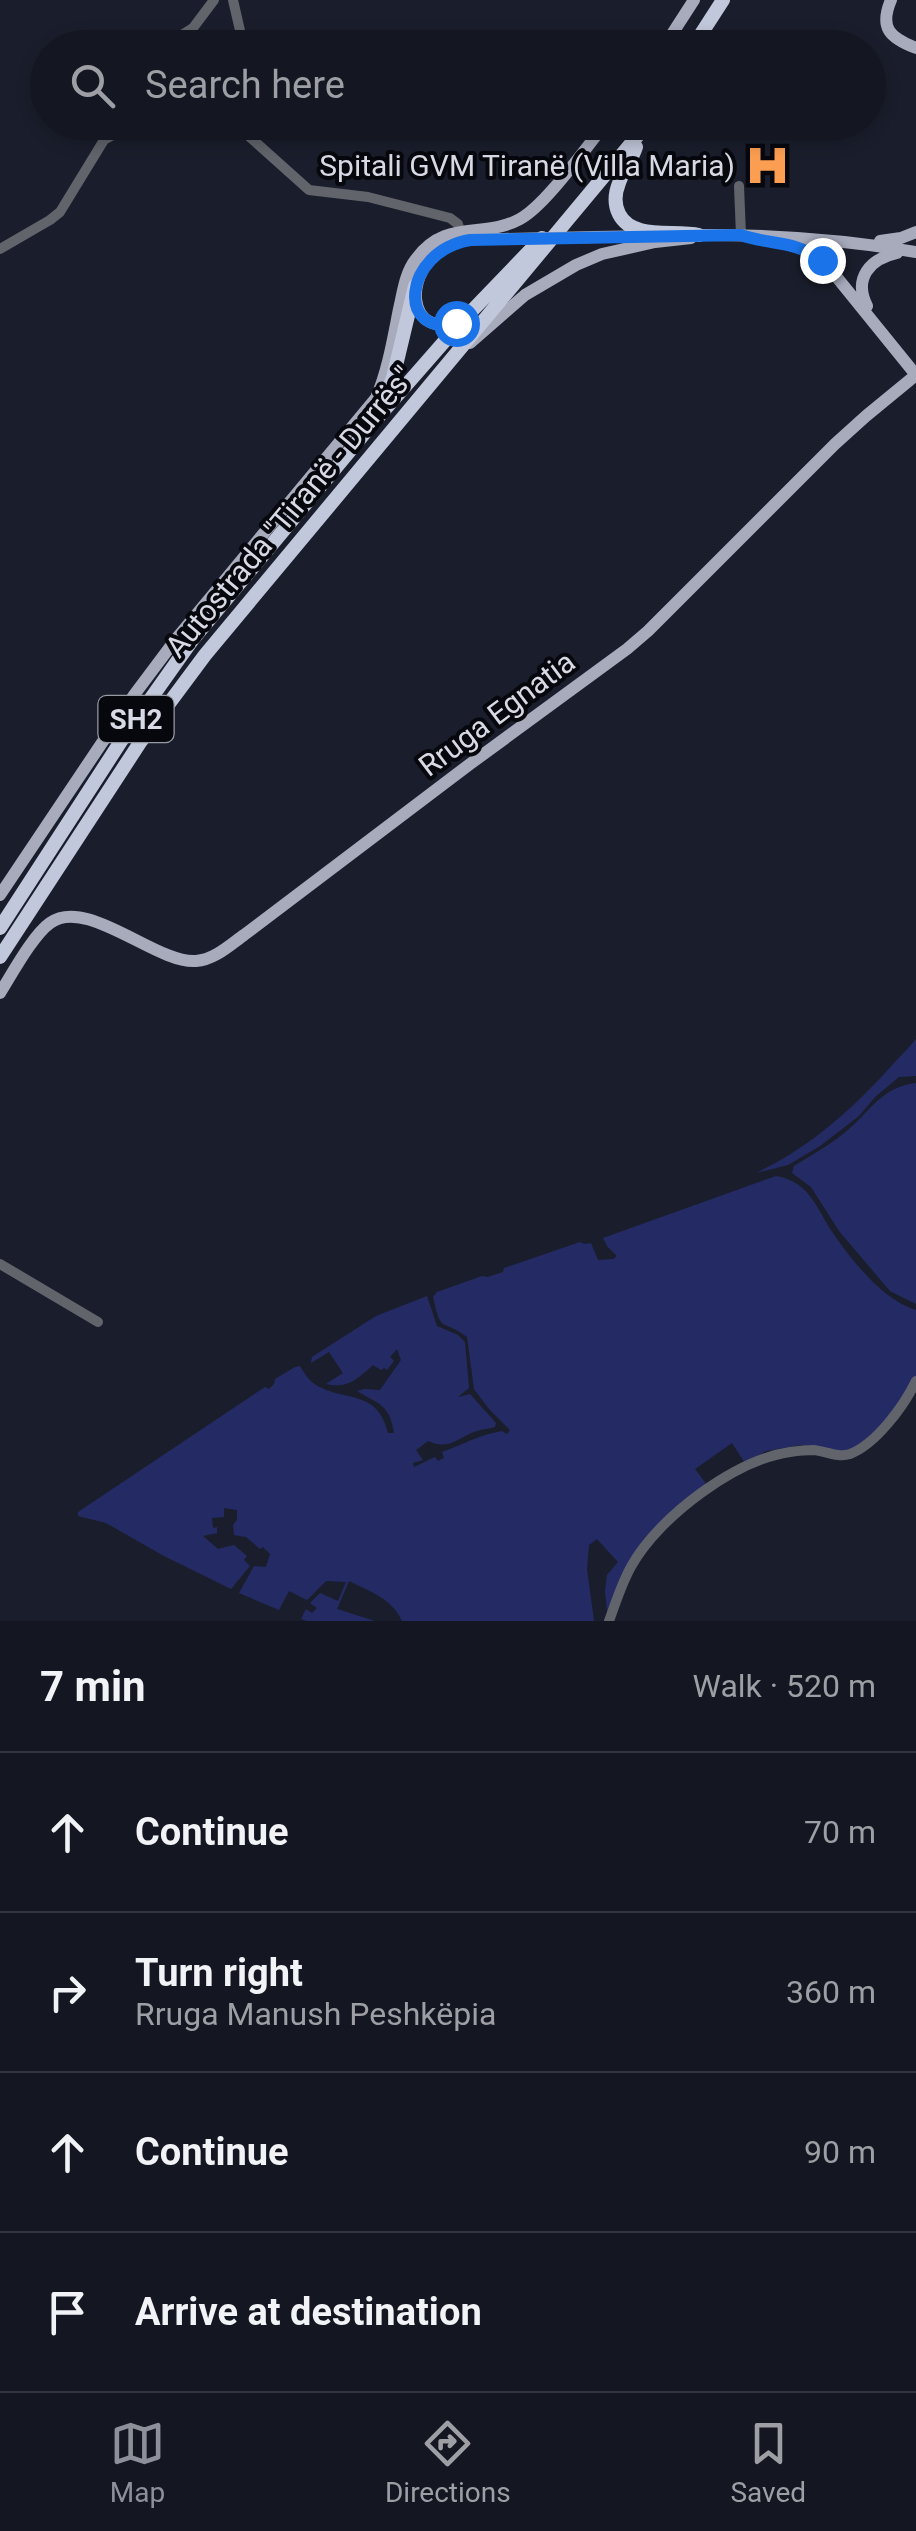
<!DOCTYPE html>
<html lang="en">
<head>
<meta charset="utf-8">
<style>
	:root { --surface:#141621; --page:#21232e; --text:#f1f3f6; --muted:#9d9fa5; --line:#33353f; --accent:#8c9099 }
	body { margin:0; font-family:Roboto,sans-serif; background:var(--page); color:var(--text) }
	.stop { position:absolute; width:30px; height:30px; margin:-22px; border:8px solid #1a73e8; border-radius:50%; background:#fff }
	.stop.end { background:#1a73e8; border-color:#fff; box-shadow:0 2px 10px #0008 }
	.list { margin:0; padding:0; list-style:none }
	h2 { display:flex; justify-content:space-between; align-items:center; height:130px; margin:0; padding:0 40px; font-size:42px }
	h2 small { font-size:32px; font-weight:400; color:var(--muted) }
	.list li { display:grid; grid-template-columns:65px 1fr auto; gap:30px; align-items:center; box-sizing:border-box; height:160px; padding:0 40px; border-top:2px solid var(--line) }
	.list b { display:block; font-size:38px; white-space:nowrap }
	.list p { margin:0; font-size:32px; white-space:nowrap; color:var(--muted) }
	.list em { font-size:32px; font-style:normal; color:var(--muted) }
	.icon { flex:none; width:55px; height:55px; fill:none; stroke:currentColor; stroke-width:2; stroke-linecap:round; stroke-linejoin:round }
	.map { position:relative; flex:none; width:916px; height:1621px; overflow:hidden }
	.search { position:absolute; background:var(--surface); box-shadow:0 5px 15px #0003; left:30px; right:30px; top:30px; height:110px; display:flex; align-items:center; gap:25px; box-sizing:border-box; padding:0 35px; border-radius:55px; color:var(--muted); font-size:38px }
	.sheet { height:770px; background:var(--surface) }
	nav { display:flex; justify-content:space-around; align-items:center; box-sizing:border-box; height:140px; border-top:2px solid var(--line); background:var(--surface); font-size:28px; color:var(--muted) }
	nav a { display:grid; justify-items:center; gap:5px }
	nav .on { color:var(--accent) }
	.map>svg:first-child { display:block }
</style>
</head>
<body>
<div class="map">
<svg width="916" height="1621" viewBox="0 0 916 1621">
	<rect width="100%" height="100%" fill="#1a1e2c"/>
	<path fill="#242b64" d="M916,1039V1076L899,1077L875,1097L859,1116L820,1146L788,1165L756,1173C811,1147 855,1107 895,1062C902,1054 910,1047 916,1039Z
		M916,1083V1304L890,1291L839,1231L811,1187L792,1173L794,1166C810,1156 828,1146 843,1134C869,1114 880,1087 916,1083Z
		M776,1176C811,1182 816,1209 835,1236C854,1263 883,1300 916,1310V1377L896,1411L864,1441L856,1448L840,1452L801,1445L766,1451L745,1463L732,1443L695,1469L707,1485L639,1546L608,1621L605,1591L607,1575L618,1562L597,1539L589,1545L587,1569L594,1621H402C393,1599 369,1591 349,1581L337,1609L375,1621H307L301,1619L306,1609L312,1613L317,1608L310,1603L320,1593L338,1601L346,1582L326,1581L307,1600L289,1591L279,1610L239,1593L254,1566L266,1567L270,1554L263,1547L260,1549L246,1537L234,1535L233,1525L237,1520V1510L224,1508V1517L212,1518L213,1528L217,1527V1533L203,1536L218,1549L234,1545L247,1556L244,1560L250,1566L231,1589L164,1556L106,1523L78,1516V1512L265,1387L269,1389L274,1384L275,1379L295,1367L300,1366C304,1373 309,1381 316,1385C344,1402 378,1389 388,1433H394C390,1404 378,1404 357,1391L364,1389L380,1390L401,1360L397,1349L390,1357L394,1361L387,1370L384,1368L381,1370L373,1365C357,1379 348,1389 326,1384L343,1373L329,1352L311,1363L312,1357L376,1316L427,1296L437,1326L458,1335L465,1342L469,1388L458,1397L470,1394L496,1423L495,1427C487,1429 477,1430 469,1434C454,1442 445,1449 428,1441L416,1450L423,1460L413,1463L414,1467L435,1457L438,1461L444,1458L442,1452C464,1444 479,1435 502,1431L507,1434L510,1430L489,1409L474,1389L467,1337C441,1317 442,1336 433,1297L437,1292L482,1276L488,1277L503,1272L504,1268L580,1242L584,1244L591,1243L598,1260L613,1259L617,1256L607,1246L603,1238Z"/>
	<g fill="none" stroke-linecap="round" stroke-linejoin="round">
		<path stroke="#62646c" stroke-width="10" d="M233,0L244,48
			M161,48L193,28L214,0
			M233,122L309,190L368,197L450,218L458,224L460,231
			M739,186L741,235
			M0,249L50,220L60,212L104,140L120,131L154,122
			M0,1264L98,1322
			M609,1621C616,1602 622,1582 632,1565C660,1516 735,1460 790,1452C797,1451 806,1450 813,1450C826,1451 837,1458 850,1454C876,1444 904,1406 916,1381"/>
		<path stroke="#a7abbc" stroke-width="12" d="M891,0C879,28 890,38 916,48
			M663,48L694,0
			M689,235C766,234 840,239 916,252
			M596,237L654,236
			M880,241L901,238L916,232
			M778,242L808,250L822,259L916,375
			M867,306C853,278 870,259 897,253
			M464,319C404,346 402,267 448,246C465,237 485,239 504,239
			M470,343L525,295L576,265L602,254L655,242L691,238
			M0,895L134,695L176,639L376,398C388,370 393,339 399,309C403,292 405,273 416,259C445,218 484,239 520,219C546,205 586,147 607,122
			M0,993C12,974 33,935 50,923C87,896 156,964 196,961C214,960 230,945 244,935L470,764L627,649L648,631L835,444L866,416L916,375"/>
		<path stroke="#c2c8db" stroke-width="14" d="M692,48L723,0
			M636,147C632,160 623,170 619,183C615,193 614,204 619,214C633,241 674,229 699,235
			M382,404L393,378L415,286
			M0,928L125,735L193,639L373,423L464,319L542,238
			M0,957L141,741L205,655L649,122"/>
		<path stroke="#a7abbc" stroke-width="12" d="M504,239L596,237"/>
	</g>
	<g fill="none" stroke-linecap="round" stroke-linejoin="round">
		<path stroke="#1a73e8" stroke-width="12" d="M456,323C397,338 402,252 470,240L741,235C773,246 791,239 822,260"/>
	</g>
	<defs>
		<symbol id="hospital-bare" viewBox="-9 -9 18 18"><path d="M-5-5h3v3.5h4V-5h3V5h-3V1.5h-4V5h-3Z" fill="#fb9e51" stroke="#07080e" stroke-width="2.5" paint-order="stroke"/></symbol>
	</defs>
	<g fill-rule="evenodd">
		<use href="#hospital-bare" x="736" y="134" width="63" height="63"/>
	</g>
	<g text-anchor="middle" stroke-width="8" stroke-linejoin="round" paint-order="stroke">
		<rect fill="#07080e" stroke="#999ba4" stroke-width="2.5" x="98.5" y="696" width="75" height="46" rx="8"/>
		<g font-size="28" font-weight="bold" fill="#d7dae4">
			<text x="136" y="729">SH2</text>
		</g>
		<g font-size="30" fill="#d7dae4" stroke="#07080e" text-anchor="end">
			<text x="735" y="176">Spitali GVM Tiranë (Villa Maria)</text>
		</g>
		<g font-size="30" fill="#d7dae4" stroke="#07080e">
			<text transform="translate(290 512) rotate(-50)" y="10">Autostrada "Tiranë - Durrës"</text>
			<text transform="translate(497 714) rotate(-37)" y="10">Rruga Egnatia</text>
		</g>
	</g>
</svg>
<div class="stop" style="left:456px;top:323px"></div>
<div class="stop end" style="left:822px;top:260px"></div>
<div class="search"><svg class="icon" aria-label="search" viewBox="0 0 24 24"><circle cx="10" cy="10" r="6"/><path d="M15 15l6 6"/></svg>Search here</div>
</div>
<section class="sheet">
<h2>7 min<small>Walk · 520 m</small></h2>
<ul class="list">
<li><svg class="icon" aria-label="ahead" viewBox="0 0 24 24"><path d="M12 20V5M6 11l6-6 6 6"/></svg><div><b>Continue</b></div><em>70 m</em></li>
<li><svg class="icon" aria-label="right" viewBox="0 0 24 24"><path d="M7 20v-9h11M14 6l5 5-5 5"/></svg><div><b>Turn right</b><p>Rruga Manush Peshkëpia</p></div><em>360 m</em></li>
<li><svg class="icon" aria-label="ahead" viewBox="0 0 24 24"><path d="M12 20V5M6 11l6-6 6 6"/></svg><div><b>Continue</b></div><em>90 m</em></li>
<li><svg class="icon" aria-label="arrive" viewBox="0 0 24 24"><path d="M6 21V4h12l-3 4 3 4H6"/></svg><div><b>Arrive at destination</b></div></li>
</ul>
</section>
<nav>
<a class="on"><svg class="icon" aria-label="map" viewBox="0 0 24 24"><path d="M3 6l6-2 6 2 6-2v14l-6 2-6-2-6 2zM9 4v14M15 6v14"/></svg>Map</a>
<a><svg class="icon" aria-label="directions" viewBox="0 0 24 24"><path d="M12 3l9 9-9 9-9-9zM9 14v-3h6M13 9l2 2-2 2"/></svg>Directions</a>
<a><svg class="icon" aria-label="saved" viewBox="0 0 24 24"><path d="M7 4h10v16l-5-4-5 4z"/></svg>Saved</a>
</nav>
</body>
</html>
